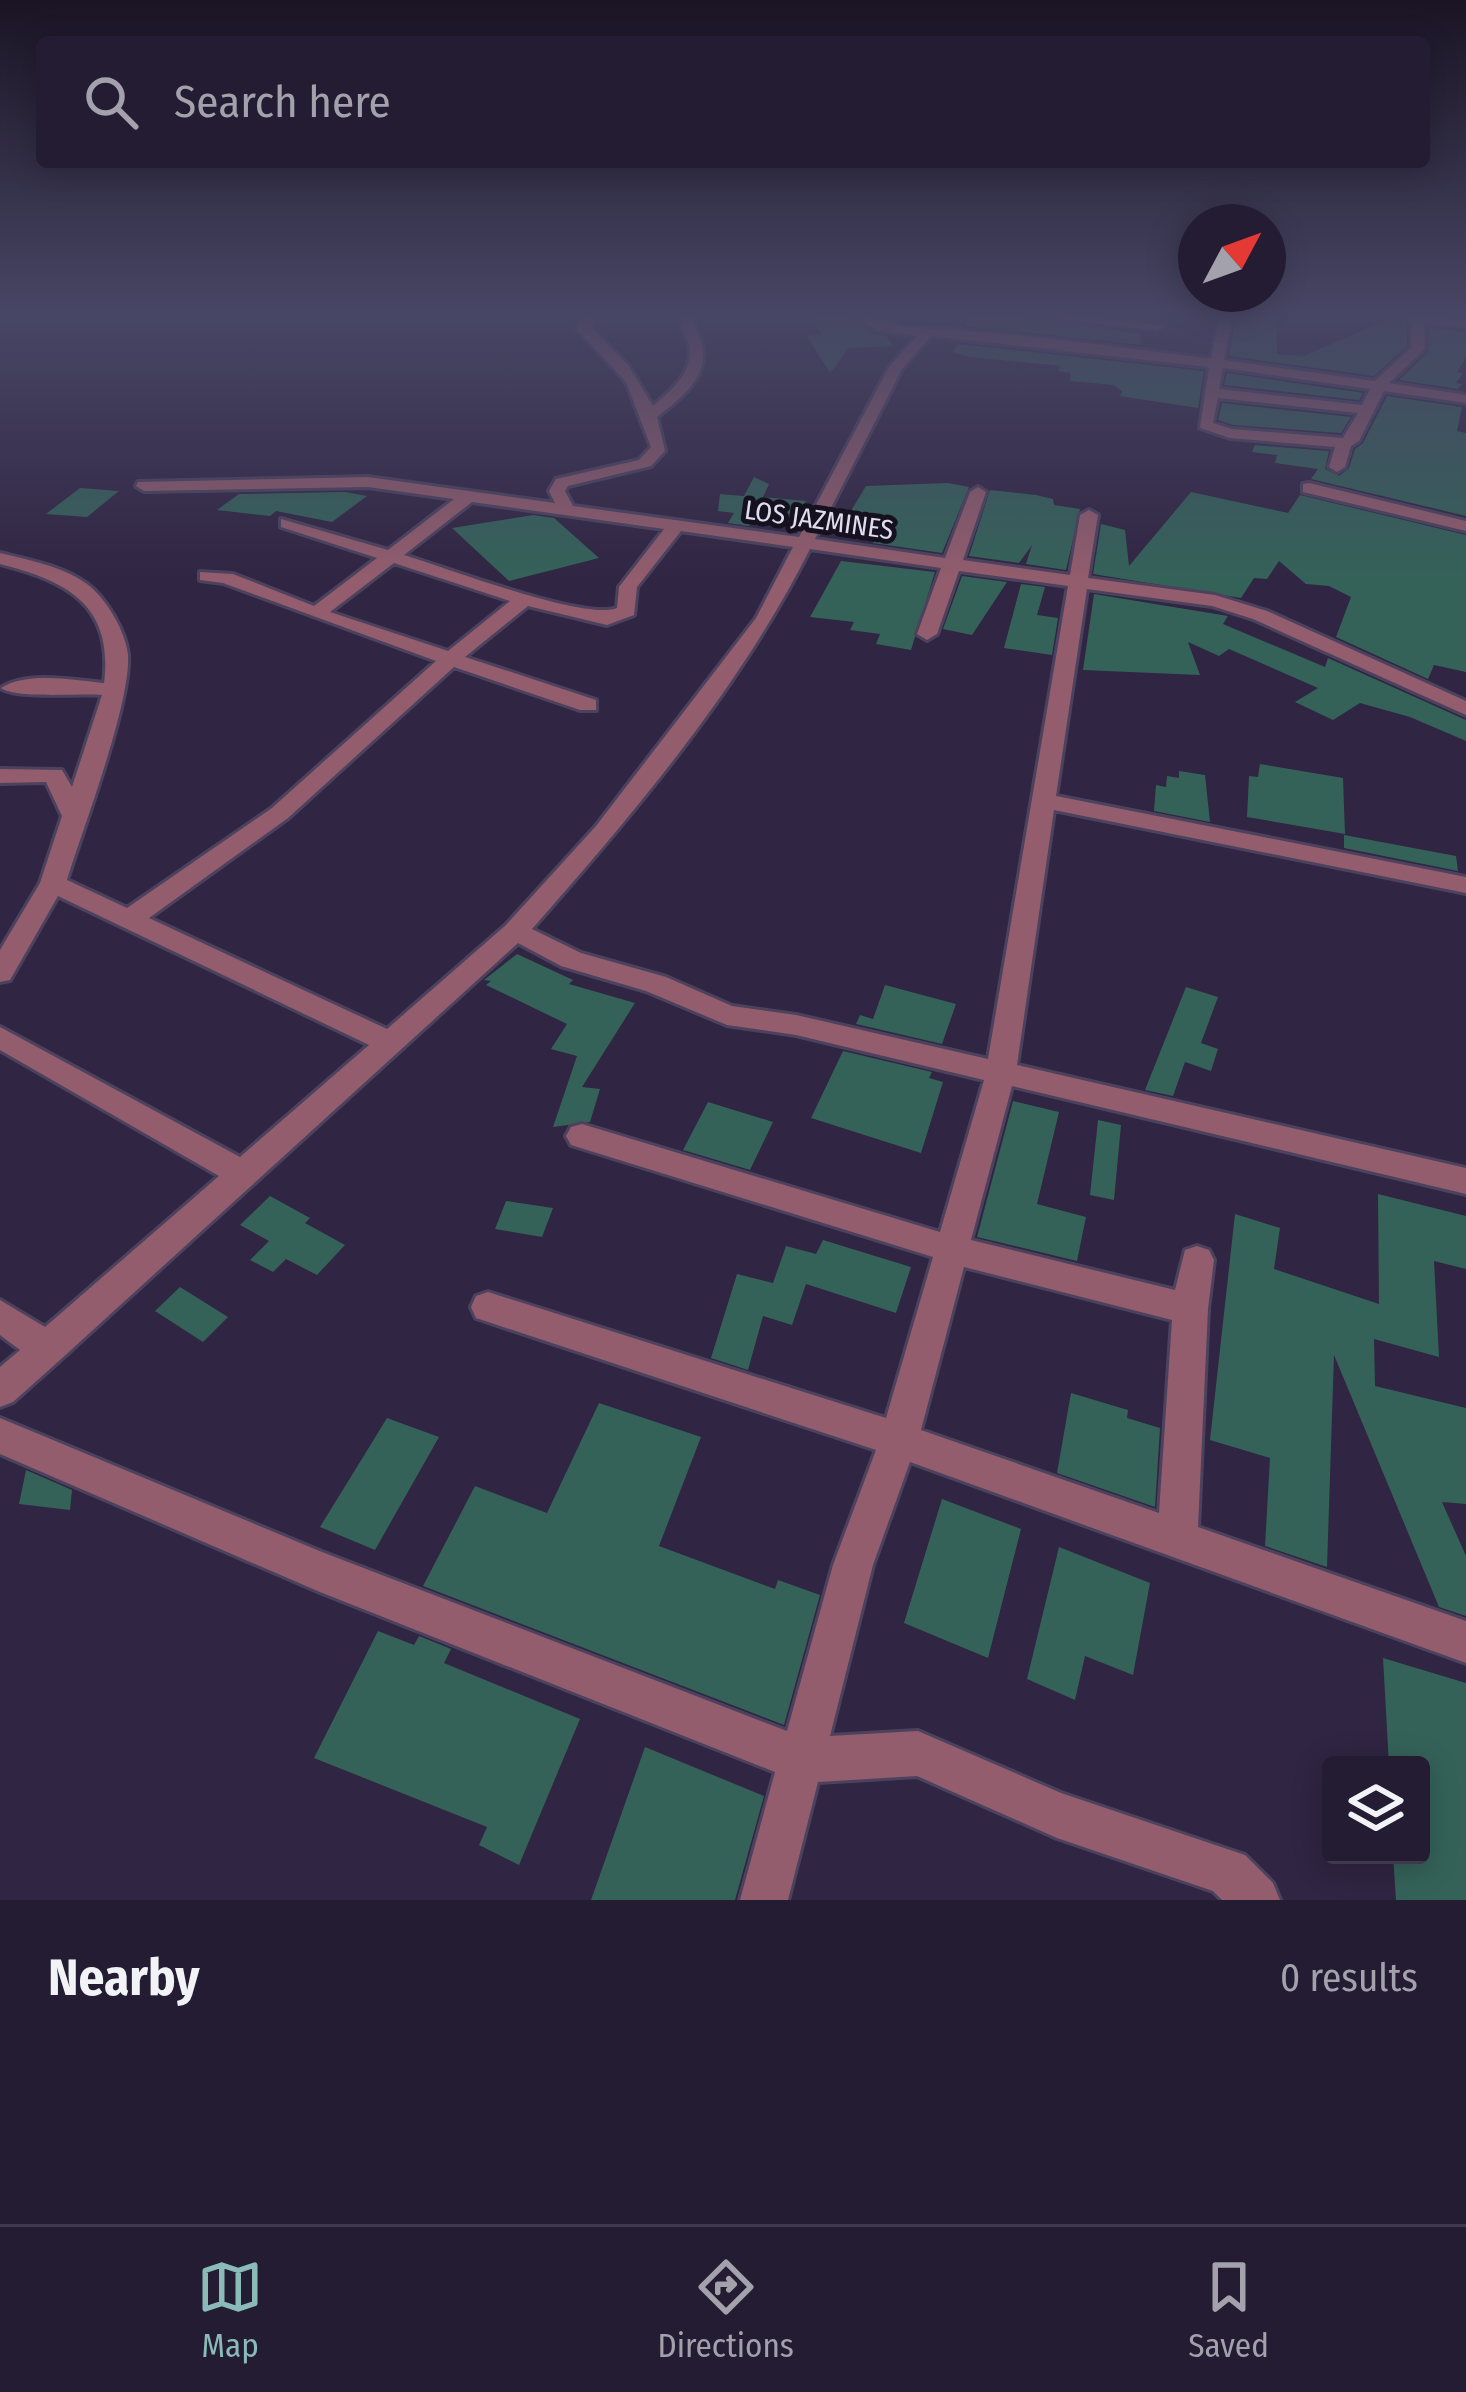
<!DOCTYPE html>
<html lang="en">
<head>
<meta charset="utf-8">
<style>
	:root { --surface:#241c32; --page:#2c253a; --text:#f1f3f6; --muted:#a3a1ac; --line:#413a4d; --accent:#8bbbb9 }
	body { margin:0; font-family:"Fira Sans Condensed",sans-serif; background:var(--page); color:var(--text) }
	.controls { position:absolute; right:36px; bottom:36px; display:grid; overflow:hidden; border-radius:12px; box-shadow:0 6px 30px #0003 }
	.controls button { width:108px; height:108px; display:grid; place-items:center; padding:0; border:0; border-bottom:3px solid var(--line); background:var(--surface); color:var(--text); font:60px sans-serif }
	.compass { position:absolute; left:1178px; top:204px; width:108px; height:108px; border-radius:50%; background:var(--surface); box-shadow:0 6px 30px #0003; rotate:49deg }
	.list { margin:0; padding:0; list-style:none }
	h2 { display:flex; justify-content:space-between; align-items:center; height:156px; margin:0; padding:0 48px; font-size:51px }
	h2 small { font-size:39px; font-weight:400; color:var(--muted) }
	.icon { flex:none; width:66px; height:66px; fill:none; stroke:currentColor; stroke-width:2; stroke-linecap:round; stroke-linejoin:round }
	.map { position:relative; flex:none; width:1466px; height:1900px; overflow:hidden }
	.search { position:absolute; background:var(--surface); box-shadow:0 6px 30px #0003; left:36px; right:36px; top:36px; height:132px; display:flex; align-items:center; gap:30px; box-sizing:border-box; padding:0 42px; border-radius:12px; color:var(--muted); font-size:45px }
	.sheet { height:324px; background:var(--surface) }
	nav { display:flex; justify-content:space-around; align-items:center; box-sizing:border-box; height:168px; border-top:3px solid var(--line); background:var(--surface); font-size:33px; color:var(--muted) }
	nav a { display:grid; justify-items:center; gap:6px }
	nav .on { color:var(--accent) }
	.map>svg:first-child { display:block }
</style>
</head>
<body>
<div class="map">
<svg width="1466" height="1900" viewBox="0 0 1466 1900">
	<rect width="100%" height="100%" fill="#302542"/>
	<path fill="#346259" d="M812,315H849L874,334L886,336L893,346L849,348L830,373L807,336L821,335Z
		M969,315H1012L1140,333L1143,345L966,326Z
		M1236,315H1276L1277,354L1304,356L1389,319L1407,324V346L1374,376L1229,356Z
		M1429,327L1466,332V358L1457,372L1463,373L1456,383L1462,384L1458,389L1399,380L1428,352Z
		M958,344L1204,371L1198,408L1120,396L1122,391L1114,385L1070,381L1071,373L1058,371L1061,366L969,357L953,352Z
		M1227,373L1363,393L1359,400L1224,385Z
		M1387,396L1462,407L1457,431L1466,433V516L1311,479L1318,469L1275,463L1277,455L1252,452L1255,445L1329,451L1325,469L1339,476L1349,468L1355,449L1363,443Z
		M1222,403L1351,417L1341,433L1233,425L1218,420Z
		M754,477L769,484L763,497L806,501L794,521L754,515L749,526L728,523L734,513L718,511L720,494L744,496Z
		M948,483L969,487L942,553L873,543L883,524L846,519L866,486Z
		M80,488L119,491L87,517L46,514Z
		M990,490L1036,495L1053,499L1054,505L1080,509L1066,570L1026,564L1032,545L1019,563L969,556Z
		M345,492L367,496L332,522L276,511L270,516L217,510L239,494Z
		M1191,492L1288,513L1300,495L1466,535V672L1434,665L1428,679L1336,637L1351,597L1329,586L1306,584L1279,561L1267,579L1254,578L1241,598L1093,574L1101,524L1125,530L1129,566Z
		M533,515L554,518L599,558L509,581L452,528Z
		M841,561L935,572L911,650L876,644L880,634L850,630L854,622L810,617Z
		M962,576L1007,582L972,635L943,629Z
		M1021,584L1045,587L1037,615L1058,618L1052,655L1004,648Z
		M1094,594L1228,616L1223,624L1325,667L1328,658L1466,720V741L1410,717L1360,703L1333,720L1295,702L1318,688L1229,649L1219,656L1188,642L1200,675L1083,670Z
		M1260,764L1343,778L1345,834L1247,817L1249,776L1258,777Z
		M1179,771L1205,775L1210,822L1154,811L1156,785L1166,787L1167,776L1179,778Z
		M1344,835L1456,856L1458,871L1344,848Z
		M517,954L573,980L569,984L635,1003L582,1087L600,1089L590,1122L553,1127L577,1056L551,1049L567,1024L486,985L491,981L484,980Z
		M885,985L956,1004L942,1044L856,1024L860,1015L873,1019Z
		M1186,987L1218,997L1201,1043L1218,1049L1211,1071L1185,1062L1173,1096L1145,1090Z
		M843,1051L932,1072L929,1078L943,1082L921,1153L811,1118Z
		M1013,1101L1059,1112L1037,1204L1086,1217L1077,1261L977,1237Z
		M708,1102L773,1122L750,1170L683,1150Z
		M1098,1120L1121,1125L1114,1200L1090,1195Z
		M1378,1194L1466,1216V1269L1434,1261L1439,1357L1374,1339L1375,1386L1466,1408V1504L1442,1502L1466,1556V1616L1439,1607L1334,1355L1327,1567L1265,1546L1270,1458L1210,1440L1235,1214L1280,1228L1274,1269L1379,1304Z
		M270,1196L310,1218L305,1223L345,1245L317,1275L286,1259L273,1272L250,1260L269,1241L240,1225Z
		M506,1201L553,1208L542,1237L495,1229Z
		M823,1240L911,1267L896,1313L806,1284L792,1325L763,1316L748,1370L711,1358L737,1274L773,1283L786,1246L816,1254Z
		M180,1287L228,1317L203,1342L155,1311Z
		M1071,1393L1128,1410L1127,1418L1160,1428L1155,1507L1057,1473Z
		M599,1403L701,1437L659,1546L775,1589L778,1580L820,1595L784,1725L423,1586L475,1486L547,1513Z
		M387,1418L439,1437L375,1550L320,1527Z
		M26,1470L72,1490L70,1510L19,1504Z
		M942,1499L1021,1529L988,1658L904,1623Z
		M1059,1547L1150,1583L1133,1675L1085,1656L1075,1700L1027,1679Z
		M378,1631L414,1645L419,1636L451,1649L444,1663L580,1719L519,1865L479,1845L487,1827L314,1758Z
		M1383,1658L1466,1683V1900H1396L1393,1855H1421V1765H1389Z
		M645,1747L764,1796L735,1900H591Z"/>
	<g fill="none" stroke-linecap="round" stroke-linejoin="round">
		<defs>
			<path id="minor" d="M582,315H595L591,328L628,365L653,406C671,390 694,373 689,345C686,332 680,331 683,315H695C694,330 698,331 702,344C710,377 679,400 657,417L665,451L651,466L568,486L565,491L573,506L799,537L889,367L917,336L876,330L853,315C874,315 893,327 916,328C1012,332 1113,346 1211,359L1220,315H1232L1224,360L1375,381L1411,348L1412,321L1391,315L1466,320V328L1424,322L1425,349L1389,383L1466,395V403L1384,391L1359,441L1351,446L1345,467L1337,472L1329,467L1335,447L1230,438L1200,428L1209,367L931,336L902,369L815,539L945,558L970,492L978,487L986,492L963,560L1070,575L1080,515L1089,510L1098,515L1088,578L1215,595L1267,611L1466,701V715L1253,619L1212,606L1087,589L1056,796L1466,877V893L1054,810L1017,1065L1466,1168V1194L1012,1086L971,1240L1175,1290L1185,1250L1197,1246L1209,1250L1214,1260L1208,1309L1198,1527L1466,1621V1663L910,1462L873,1565L830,1736L918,1731L1061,1793L1245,1855L1273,1883L1280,1900H1222L1213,1891L1057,1838L917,1776L818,1782L788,1900H740L775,1772L320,1592L0,1454V1418L322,1552L787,1731L833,1565L876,1450L488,1322L476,1318L471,1307L476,1296L488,1292L886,1418L933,1257L571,1145L566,1136L571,1127L582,1124L940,1232L984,1080L796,1035L727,1025L646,991L561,966L518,943L60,1360L13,1402L0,1407V1367L20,1350L0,1335V1300L45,1327L219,1176L0,1050V1027L240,1157L369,1045L58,896L10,980L0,982V950L40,883L62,816L46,782L0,783V769L62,770L72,787L102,695C78,693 17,699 1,688C26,671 75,680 104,683C114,605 67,581 0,564V553C29,560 62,566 87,584C106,598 126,632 128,655C131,703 83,828 67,880L127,908L272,808L436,661L223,583L200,580V572L233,574L314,606L377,558L281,527V519L388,550L454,499L368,487L144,491L136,486L138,482L368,477L555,503L549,491L556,479L639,460L651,447L626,382L577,329ZM1223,368L1370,389L1362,405L1219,389ZM1218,398L1358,413L1343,438L1232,429L1213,423ZM472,502L664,529L619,587L617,608C585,621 444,567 404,555ZM681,531L793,547L756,618L596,826L506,925L387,1029L149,918L288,818L454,667L580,710H596V700L465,657L528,606L607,625L634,615L637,587ZM810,549L941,568L917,634L927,640L937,634L959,571L1068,586L988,1059L796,1015L732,1006L666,977L581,953L532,929C635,812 740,688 810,549ZM394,563L510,601L448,651L330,612ZM964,1267L1172,1320L1159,1513L921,1430Z
				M1016,315H1074L1164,326L1157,330Z
				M1309,483L1466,521V531L1303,492V484Z"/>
		</defs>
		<use href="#minor" stroke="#4c425e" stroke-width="6"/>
		<use href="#minor" fill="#935d6d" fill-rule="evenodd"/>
	</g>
	<linearGradient id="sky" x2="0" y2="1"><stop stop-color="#1a1424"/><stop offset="0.54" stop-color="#484665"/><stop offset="1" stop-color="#484665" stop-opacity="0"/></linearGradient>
	<rect width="1466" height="581" fill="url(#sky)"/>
	<g text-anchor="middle" stroke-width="10" stroke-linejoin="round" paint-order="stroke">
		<g font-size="27" fill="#e1dcef" stroke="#16111e">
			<text transform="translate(819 520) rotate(8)" y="9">LOS JAZMINES</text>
		</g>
	</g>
</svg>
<div class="controls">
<button><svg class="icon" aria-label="layers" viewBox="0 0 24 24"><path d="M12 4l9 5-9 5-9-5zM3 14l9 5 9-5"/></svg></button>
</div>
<svg class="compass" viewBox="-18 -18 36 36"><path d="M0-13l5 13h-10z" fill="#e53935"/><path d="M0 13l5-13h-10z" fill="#a3a1ac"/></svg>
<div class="search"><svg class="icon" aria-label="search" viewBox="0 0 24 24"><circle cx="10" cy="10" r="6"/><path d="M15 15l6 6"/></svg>Search here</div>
</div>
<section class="sheet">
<h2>Nearby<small>0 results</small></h2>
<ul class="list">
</ul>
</section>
<nav>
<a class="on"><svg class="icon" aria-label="map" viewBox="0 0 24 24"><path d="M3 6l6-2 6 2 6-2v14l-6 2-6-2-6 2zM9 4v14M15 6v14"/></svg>Map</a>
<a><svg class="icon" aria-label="directions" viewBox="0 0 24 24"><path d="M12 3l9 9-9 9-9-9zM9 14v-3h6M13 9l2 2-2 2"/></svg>Directions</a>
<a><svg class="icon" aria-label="saved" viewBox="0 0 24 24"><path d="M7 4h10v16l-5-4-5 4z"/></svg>Saved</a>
</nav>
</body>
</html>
